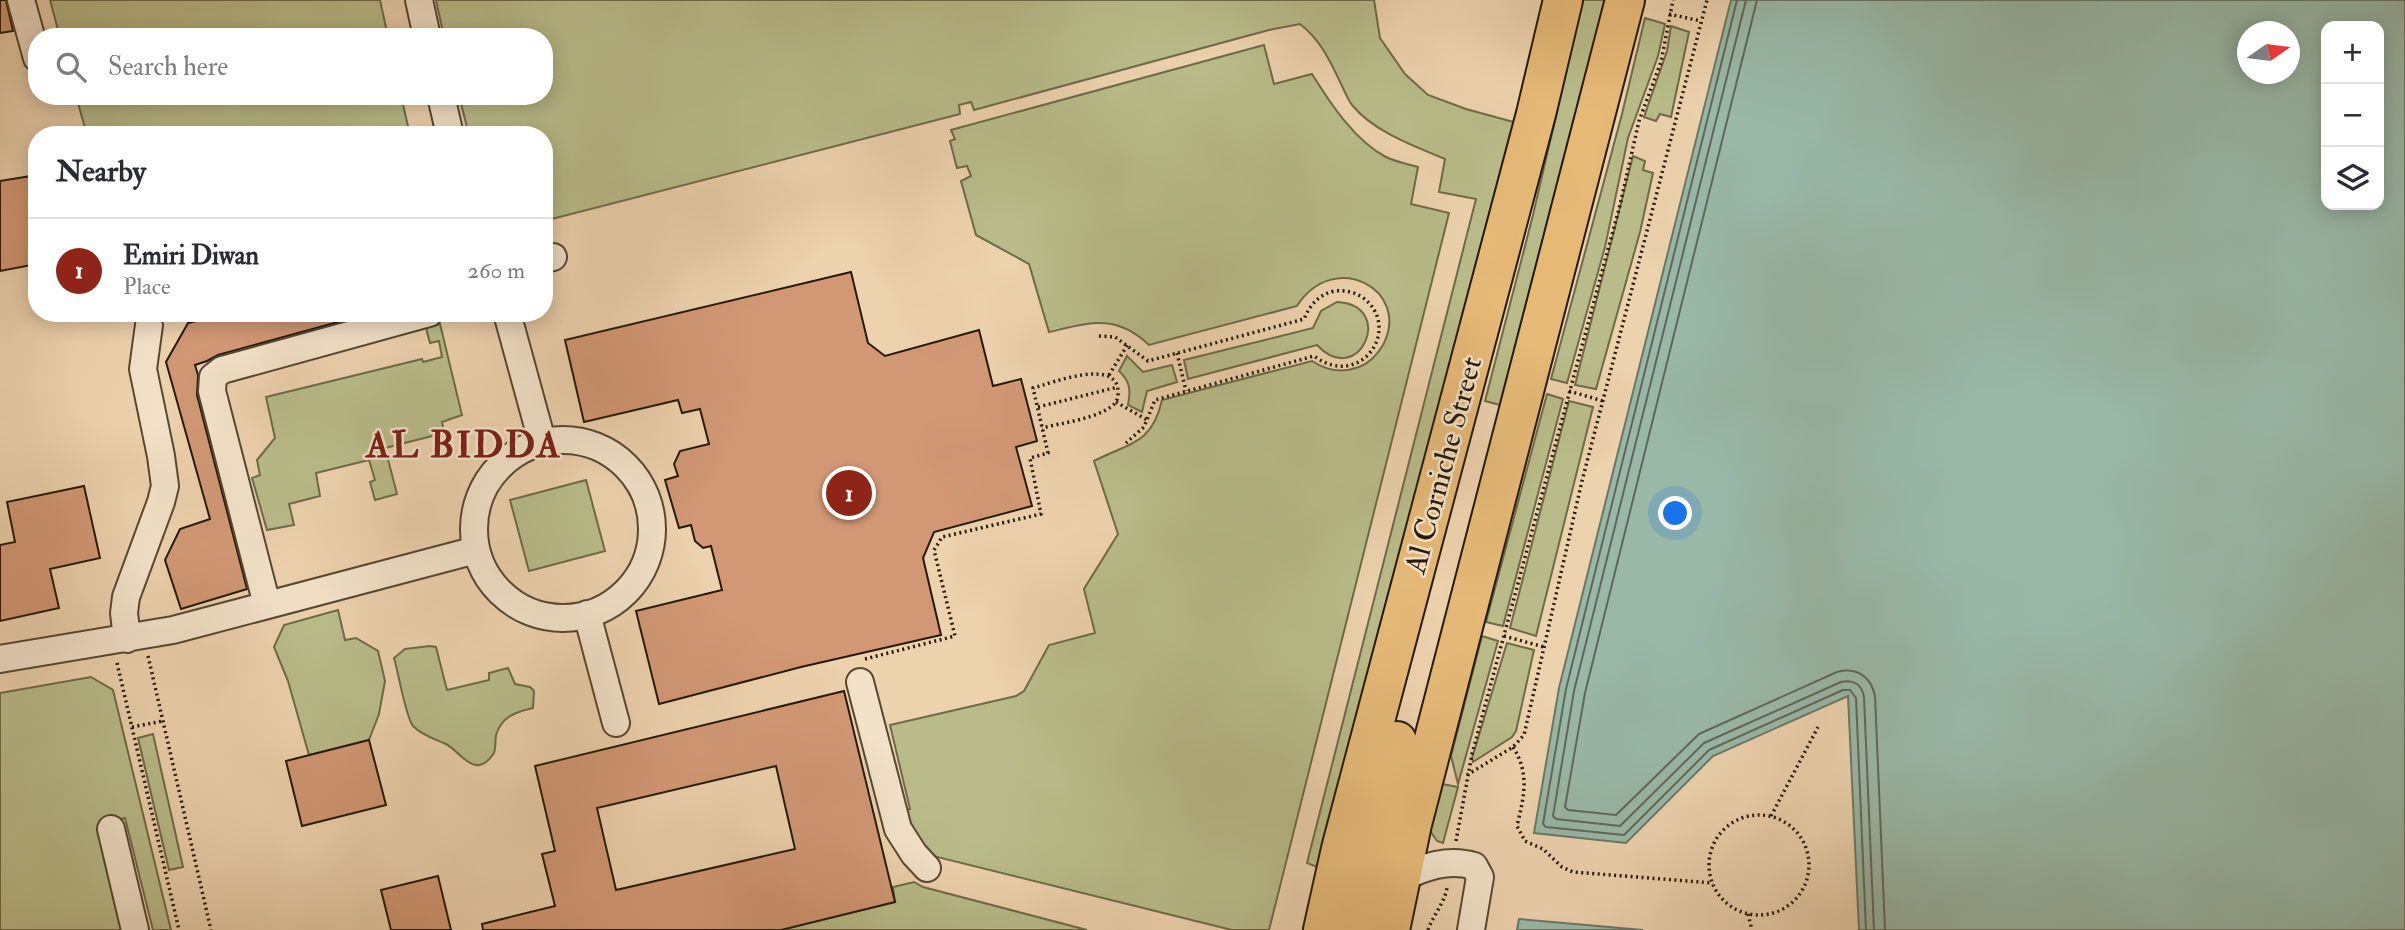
<!DOCTYPE html>
<html lang="en">
<head>
<meta charset="utf-8">
<style>
	:root { --surface:#fff; --page:#f7f7f7; --text:#2b2b33; --muted:#7c7c81; --line:#e1e1e2; --accent:#8f2418 }
	body { margin:0; font-family:"IM FELL Double Pica",serif; background:var(--page); color:var(--text) }
	.controls { position:absolute; right:21px; top:21px; display:grid; overflow:hidden; border-radius:14px; box-shadow:0 4px 18px #0003 }
	.controls button { width:63px; height:63px; display:grid; place-items:center; padding:0; border:0; border-bottom:2px solid var(--line); background:var(--surface); color:var(--text); font:35px sans-serif }
	.compass { position:absolute; left:2237px; top:21px; width:63px; height:63px; border-radius:50%; background:var(--surface); box-shadow:0 4px 18px #0003; rotate:76deg }
	.you { position:absolute; left:1676px; top:514px; width:24px; height:24px; margin:-18px; border:5px solid #fff; border-radius:50%; background:#1a73e8; box-shadow:0 0 0 10px #1a73e833 }
	.badge { display:grid; place-items:center; width:46px; height:46px; border-radius:50%; background:var(--accent); color:#fff; font-size:23px; font-weight:700 }
	.pin { position:absolute; translate:-50% -50%; border:4px solid #fff; box-shadow:0 2px 7px #0006 }
	.list { margin:0; padding:0; list-style:none }
	h2 { display:flex; justify-content:space-between; align-items:center; height:91px; margin:0; padding:0 28px; font-size:30px }
	h2 small { font-size:23px; font-weight:400; color:var(--muted) }
	.list li { display:grid; grid-template-columns:46px 1fr auto; gap:21px; align-items:center; box-sizing:border-box; height:105px; padding:0 28px; border-top:2px solid var(--line) }
	.list b { display:block; font-size:26px; white-space:nowrap }
	.list p { margin:0; font-size:23px; white-space:nowrap; color:var(--muted) }
	.list em { font-size:23px; font-style:normal; color:var(--muted) }
	.icon { flex:none; width:38px; height:38px; fill:none; stroke:currentColor; stroke-width:2; stroke-linecap:round; stroke-linejoin:round }
	.map { position:relative; flex:none; width:2405px; height:930px; overflow:hidden }
	.search { position:absolute; background:var(--surface); box-shadow:0 4px 18px #0003; left:28px; top:28px; width:525px; height:77px; display:flex; align-items:center; gap:18px; box-sizing:border-box; padding:0 24px; border-radius:28px; color:var(--muted); font-size:26px }
	.panel { position:absolute; background:var(--surface); box-shadow:0 4px 18px #0003; left:28px; top:126px; width:525px; height:196px; border-radius:28px }
	.map>svg:first-child { display:block }
</style>
</head>
<body>
<div class="map">
<svg width="2405" height="930" viewBox="0 0 2405 930">
	<rect width="100%" height="100%" fill="#edd2ae"/>
	<filter id="stains"><feTurbulence type="fractalNoise" baseFrequency=".00286" numOctaves="4"/><feColorMatrix values="0 0 0 0 .2 0 0 0 0 .09 0 0 0 0 .02 0 0 0 .5 -.17"/></filter>
	<radialGradient id="worn" r=".72"><stop offset=".6" stop-color="#630" stop-opacity="0"/><stop offset="1" stop-color="#630" stop-opacity=".3"/></radialGradient>
	<path fill="#b9bc8a" stroke="#6f6a48" stroke-width="2" d="M50,0H380L388,37H60Z
		M436,0H1374L1380,38L1405,74L1428,95L1466,109L1517,123L1317,867L1307,863L1476,199L1439,192L1445,159C1414,146 1374,132 1352,105C1348,100 1345,92 1342,86C1331,63 1321,40 1300,24L1269,30L974,110L971,102L959,105L960,114L544,221V135H469L459,96H544V37H444Z
		M1583,0H1605L1500,405L1485,401L1533,215Z
		M1645,18L1665,24L1658,56L1628,138L1605,247L1567,383L1551,379L1622,114Z
		M1671,26L1689,32L1671,117L1660,114L1656,121L1644,117L1667,51Z
		M1264,45L1274,84L1312,74C1330,103 1355,141 1386,157C1396,162 1408,164 1418,167L1411,204L1449,213L1269,930H1232L925,854L899,812L910,809L890,725L1016,696L1024,691L1049,645L1095,633L1084,589L1118,534L1094,461C1128,443 1152,445 1162,400L1312,361C1327,371 1343,373 1359,367C1370,363 1377,355 1383,345C1412,290 1334,248 1297,306L1149,345C1115,313 1089,323 1049,332L1029,264L976,235L961,181L971,176L967,166L957,168L950,141L955,139L951,130Z
		M76,96H401L410,135H325L324,132L321,135H87Z
		M1633,156L1645,161L1643,170L1653,173L1640,232L1596,389L1575,385Z
		M1337,302C1397,305 1359,390 1317,345L1188,379L1184,360L1313,328L1321,311Z
		M440,324L462,415L442,422L444,433L385,448L397,494L375,500L370,482L375,480L369,460L316,473L320,496L289,504L294,525L267,530L252,478L260,475L257,460L275,438L266,397L422,359L423,362L442,357L439,341L430,343L426,328Z
		M1127,356L1143,372L1172,365L1177,382L1147,391L1142,412L1128,405C1131,390 1130,381 1119,371Z
		M1547,394L1563,399L1503,626L1486,622Z
		M1569,401L1593,407L1536,636L1510,628Z
		M586,480L605,551L529,571L510,500Z
		M338,610L345,640L356,638L378,651L385,681L379,714L369,740L309,755L288,681L274,647L284,625Z
		M1482,636L1498,641L1458,784L1451,756Z
		M1507,643L1534,650L1516,731L1512,737L1473,762L1472,758Z
		M430,646L436,647L447,690L489,680V673L508,668L515,684L530,687L534,691L533,708C516,712 502,716 496,735C495,741 496,747 494,753C475,782 460,751 446,744C435,739 421,735 413,726C406,718 398,671 394,658L405,649Z
		M91,677L113,690L171,930H153L125,818L99,825L126,930H0V693Z
		M153,734L183,867L169,870L138,738Z
		M1437,783L1458,787L1443,843L1437,841L1429,829Z
		M914,882L923,887L1087,930H781L895,902L893,887Z"/>
	<path fill="#99b8a8" stroke="#6b7868" stroke-width="2" fill-rule="evenodd" d="M1731,0H2405V930H1859L1848,696L1713,756L1626,843L1534,833L1559,688ZM2326,26H2379V205H2326ZM2248,32H2290V74H2248Z
		M1519,919L1643,930H1517Z"/>
	<g fill="none" stroke-linecap="round" stroke-linejoin="round">
		<path stroke="#5f6858" stroke-width="2" d="M1737,0L1566,689L1543,824L1546,827L1624,835L1709,750L1843,690H1850L1856,698L1866,930
			M1746,0L1574,691L1553,816L1556,819L1620,826L1704,743L1841,682C1853,679 1862,684 1864,697L1874,930
			M1757,0L1585,693L1565,807L1568,810L1616,815L1699,734L1837,672C1856,667 1871,676 1875,696L1885,930"/>
	</g>
	<path fill="#d29875" stroke="#251907" stroke-width="2" fill-rule="evenodd" d="M0,0H6L13,31L0,33Z
		M37,175V264L0,271V181Z
		M851,272L868,343L885,356L979,330L993,386L1021,379L1037,441L1016,447L1032,506L934,532L923,558L941,635L801,667L659,704L636,611L722,590L711,546L703,548L695,541L691,525L679,528L665,480L678,476L674,464L680,451L709,444L700,409L682,413L678,400L584,422L565,340Z
		M230,313H360V316L218,355L207,361L195,365L198,375L197,395L247,589L181,609L165,560L180,529L210,519L166,362L188,323Z
		M84,486L100,558L50,569L59,608L0,621V545L15,542L7,502Z
		M844,691L895,902L781,930H483L482,924L555,906L542,854L555,851L535,766ZM776,766L795,849L616,890L597,808Z
		M369,740L386,805L302,826L286,761Z
		M438,876L451,930H391L381,890Z"/>
	<g fill="none" stroke-linecap="round" stroke-linejoin="round">
		<defs>
			<path id="minor" d="M21,0L37,58
				M419,0L427,37
				M441,96L450,135
				M544,259L553,257
				M507,313L542,441
				M474 529a89 89 0 1 1 178 0a89 89 0 1 1-178 0Z
				M267,605L212,391L213,377L222,370L429,313
				M587,614L616,723
				M127,639L124,613L126,597L161,502L165,486L161,456L143,369L149,325
				M0,659L173,630L476,550
				M860,682L898,829L914,854L927,868
				M111,829L135,930
				M1400,879C1423,867 1448,858 1474,866L1480,877L1471,930"/>
			<path id="highway" d="M1323,930L1341,849L1536,114L1563,0
				M1352,930L1397,741
				M1390,930L1412,824L1625,0"/>
		</defs>
		<use href="#minor" stroke="#574731" stroke-width="30"/>
		<use href="#highway" stroke="#251907" stroke-width="42"/>
		<path stroke="#251907" stroke-width="3.5" stroke-dasharray="2 3.5" stroke-linecap="butt" d="M1669,14L1701,21
			M1099,336L1115,337L1148,361L1304,319C1310,305 1319,294 1335,291C1345,290 1354,292 1362,297C1404,327 1361,391 1314,356L1155,400L1144,427L1126,443
			M1177,353L1186,391
			M1109,375L1128,344
			M1569,391L1603,401
			M1116,402L1147,420
			M1038,407L1118,387
			M1504,636L1544,647
			M148,656L211,930
			M865,659L955,636L934,550L942,537L1041,514L1030,458L1048,453L1033,388C1052,383 1120,356 1118,394C1118,402 1113,406 1106,410C1087,420 1062,423 1042,428
			M117,663L179,930
			M132,727L163,721
			M1513,747C1530,774 1524,796 1517,826L1525,841L1543,849L1562,867L1573,872L1713,883
			M1467,775L1513,747L1524,735L1582,481L1707,0
			M1709 865a50 50 0 1 1 100 0a50 50 0 1 1-100 0Z
			M1771,816L1818,727
			M1456,841L1472,754L1620,205L1639,121L1661,62L1673,0
			M1748,914L1752,930
			M1428,930C1433,915 1444,904 1447,888"/>
		<use href="#minor" stroke="#f3e2ca" stroke-width="26"/>
		<use href="#highway" stroke="#e6b977" stroke-width="38"/>
	</g>
	<g text-anchor="middle" stroke-width="5" stroke-linejoin="round" paint-order="stroke">
		<g font-size="30" fill="#251907" stroke="#f3e2ca">
			<text transform="translate(1443 465) rotate(-75)" y="10">Al Corniche Street</text>
		</g>
		<g font-size="37" font-weight="bold" letter-spacing="2" fill="#7a1f14" stroke="#f3e2ca">
			<text x="464" y="457">AL BIDDA</text>
		</g>
	</g>
	<rect width="100%" height="100%" filter="url(#stains)"/>
	<rect width="100%" height="100%" fill="url(#worn)"/>
</svg>
<div class="controls">
<button>+</button>
<button>−</button>
<button><svg class="icon" aria-label="layers" viewBox="0 0 24 24"><path d="M12 4l9 5-9 5-9-5zM3 14l9 5 9-5"/></svg></button>
</div>
<svg class="compass" viewBox="-18 -18 36 36"><path d="M0-13l5 13h-10z" fill="#e53935"/><path d="M0 13l5-13h-10z" fill="#7c7c81"/></svg>
<div class="you"></div>
<div class="pin badge" style="left:849px;top:493px">1</div>
<div class="search"><svg class="icon" aria-label="search" viewBox="0 0 24 24"><circle cx="10" cy="10" r="6"/><path d="M15 15l6 6"/></svg>Search here</div>
<section class="panel">
<h2>Nearby<small></small></h2>
<ul class="list">
<li><span class="badge">1</span><div><b>Emiri Diwan</b><p>Place</p></div><em>260 m</em></li>
</ul>
</section>
</div>
</body>
</html>
